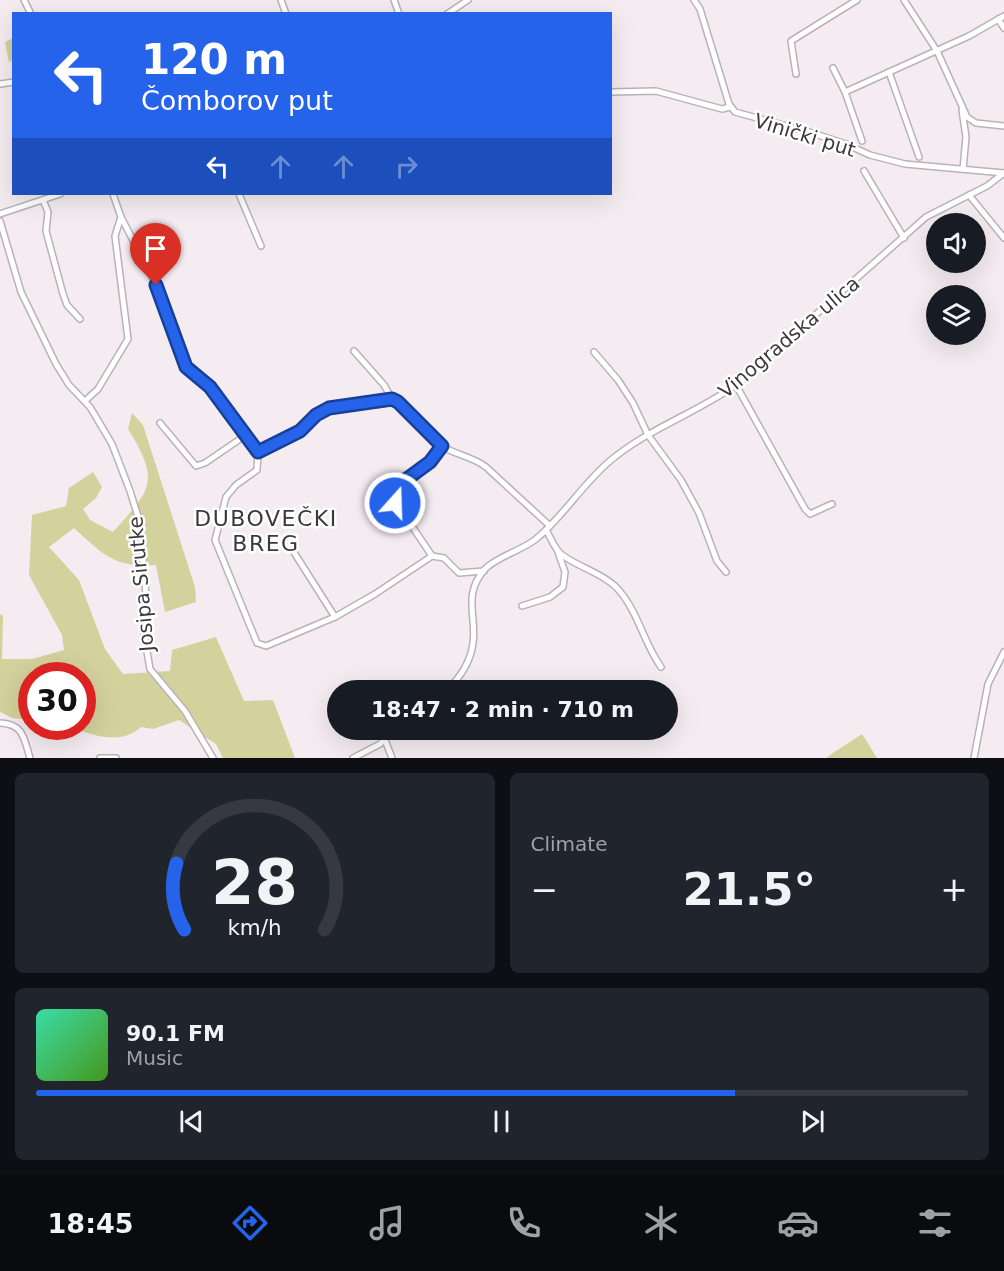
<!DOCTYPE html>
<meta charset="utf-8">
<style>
body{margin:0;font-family:"DejaVu Sans",sans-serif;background:#20242c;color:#f1f3f6;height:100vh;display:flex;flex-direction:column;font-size:22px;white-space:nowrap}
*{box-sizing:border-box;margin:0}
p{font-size:20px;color:#9ea1a6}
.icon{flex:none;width:33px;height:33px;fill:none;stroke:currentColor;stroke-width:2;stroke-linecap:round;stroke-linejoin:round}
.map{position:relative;height:758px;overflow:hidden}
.details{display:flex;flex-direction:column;gap:15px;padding:15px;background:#0d0f14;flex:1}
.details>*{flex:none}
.hud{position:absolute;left:12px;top:12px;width:600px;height:183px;border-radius:0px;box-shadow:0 6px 24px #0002;background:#2563eb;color:#fff;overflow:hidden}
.fabs{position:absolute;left:926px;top:213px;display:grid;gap:12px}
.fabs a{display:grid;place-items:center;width:60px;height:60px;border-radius:50%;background:#171b24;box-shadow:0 6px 24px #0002;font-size:30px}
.speed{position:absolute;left:18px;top:662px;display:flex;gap:12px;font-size:30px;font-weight:700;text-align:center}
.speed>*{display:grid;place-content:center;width:78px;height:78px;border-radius:50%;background:#171b24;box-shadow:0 6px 24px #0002;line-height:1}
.speed .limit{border:9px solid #d22;background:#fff;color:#111}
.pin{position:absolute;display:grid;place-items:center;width:51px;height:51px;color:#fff;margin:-62px -26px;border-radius:50% 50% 50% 0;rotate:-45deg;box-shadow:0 0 6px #0007}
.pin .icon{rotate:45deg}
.me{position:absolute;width:66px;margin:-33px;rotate:20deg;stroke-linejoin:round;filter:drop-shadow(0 0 4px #0008)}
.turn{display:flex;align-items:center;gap:21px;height:126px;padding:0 30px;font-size:27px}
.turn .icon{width:78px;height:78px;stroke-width:2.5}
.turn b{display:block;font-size:42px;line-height:51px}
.lanes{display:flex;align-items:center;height:57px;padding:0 30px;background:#0003;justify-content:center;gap:30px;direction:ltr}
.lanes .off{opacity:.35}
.big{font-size:45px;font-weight:700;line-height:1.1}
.details .card{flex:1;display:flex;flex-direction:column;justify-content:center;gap:9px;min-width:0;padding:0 21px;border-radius:9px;background:#20242c}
.details .dial{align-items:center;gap:0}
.dial svg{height:156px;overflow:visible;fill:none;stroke:#363941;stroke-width:7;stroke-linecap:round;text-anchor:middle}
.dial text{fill:#f1f3f6;stroke:none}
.song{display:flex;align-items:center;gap:18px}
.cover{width:72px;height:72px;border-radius:9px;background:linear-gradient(135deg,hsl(160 70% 55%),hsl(100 70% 35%))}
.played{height:6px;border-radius:3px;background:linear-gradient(90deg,#2563eb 75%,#363941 75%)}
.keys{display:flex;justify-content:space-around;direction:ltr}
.heat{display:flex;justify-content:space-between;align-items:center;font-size:33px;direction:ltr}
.details .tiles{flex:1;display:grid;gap:15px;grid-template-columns:1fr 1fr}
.card:last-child{grid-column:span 2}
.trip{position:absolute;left:327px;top:680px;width:351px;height:60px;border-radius:30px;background:#171b24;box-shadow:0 6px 24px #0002;font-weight:700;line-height:60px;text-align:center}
.tabs{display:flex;height:96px;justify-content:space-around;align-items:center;background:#090b0e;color:#9ea1a6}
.tabs .icon{width:42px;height:42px}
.tabs .selected{color:#2563eb}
.tabs b{font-size:27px;color:#f1f3f6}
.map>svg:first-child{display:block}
.green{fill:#d3d29d}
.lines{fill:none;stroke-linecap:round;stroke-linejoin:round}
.street-casing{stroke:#bab2b7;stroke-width:8}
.street{stroke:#fff;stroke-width:5}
.route-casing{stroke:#184099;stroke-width:15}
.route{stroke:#2563eb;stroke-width:10}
.labels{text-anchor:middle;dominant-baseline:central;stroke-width:5;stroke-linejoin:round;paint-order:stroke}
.street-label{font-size:20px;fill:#3c393b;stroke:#fff}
.quarter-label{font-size:22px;letter-spacing:1.5px;fill:#3c393b;stroke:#fff}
</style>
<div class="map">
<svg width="1004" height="758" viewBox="0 0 1004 758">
<rect width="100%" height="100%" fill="#f4ecf1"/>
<g class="green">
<path d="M13,38V60L9,62L5,42Z"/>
<path d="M132,413L143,425L195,587L196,602L165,612L156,565C114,568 104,555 74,528L49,547L79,580L105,649L123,674L170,671L172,650L216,637L244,701L273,700L295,758H223L216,744L179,720L153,729L141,727C119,747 91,734 66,726H82V675H32L31,720L12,718L0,712V614L3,616L2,659H32L64,650L62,635L29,575L32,515L66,506L69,488L93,472L102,487L96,498L83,509L90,520L113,532C151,490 161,482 128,429Z"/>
<path d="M862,734L877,758H828L827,757Z"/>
</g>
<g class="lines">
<g class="street-casing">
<g id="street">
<path d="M24,0L31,14"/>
<path d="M281,0L286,14"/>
<path d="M394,0L399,14"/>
<path d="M694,0L700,9L729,104L735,112L809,132L846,144L870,155L905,164L1004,173"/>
<path d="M904,0L937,51L967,117L976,123L1004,126"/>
<path d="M447,14L468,0"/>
<path d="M998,19L1004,28"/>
<path d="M833,68L845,92L862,141"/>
<path d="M889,72L919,157"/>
<path d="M796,74L791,41L857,0"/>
<path d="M0,84L14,82"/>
<path d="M610,92L656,91L722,109L730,107"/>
<path d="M845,92L969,36L1004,16"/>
<path d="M962,110L966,137L963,169"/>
<path d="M864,171L904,238"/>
<path d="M113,194L121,217L163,298L175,340L186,367L210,387L258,452L257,470L236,485L226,497L215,540L257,643L266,646L335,617L375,594L432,556L444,558L459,573L484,571"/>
<path d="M239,194L261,246"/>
<path d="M969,195L1004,238"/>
<path d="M43,200L48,212L46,231L63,294L67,305L80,319"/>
<path d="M0,214L60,194"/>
<path d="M0,221L21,292L56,364L69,385L90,407L112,444L130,491L140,523L146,596L144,634L150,669L185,711L213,758"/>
<path d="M354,351L384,385L392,399L398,402C411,417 425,437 443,447C457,455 473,457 486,467L550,526"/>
<path d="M594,352L618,380L633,403L648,435L681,480L699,513L717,561L726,572"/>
<path d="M736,385L805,509L810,514L832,504"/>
<path d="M85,401L98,389L128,339L115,236L121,217"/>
<path d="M160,423L196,466L205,463L246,435"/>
<path d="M258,452L299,431L316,415L329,408L392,399"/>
<path d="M546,530C551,538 554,548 561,554C577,567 601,572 616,587C638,610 643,642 661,667"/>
<path d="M295,554L335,617"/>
<path d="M432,556L389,492L430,462L442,446"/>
<path d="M522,606L550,597L563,587L565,572L558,552"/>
<path d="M447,690C460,678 471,661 473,643C477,616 462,595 485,569C498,556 521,551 536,539C564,516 583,483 611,460C648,429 696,413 736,385L926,217L987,186L1004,173"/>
<path d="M0,723C24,724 24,739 30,758"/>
<path d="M385,740L392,758"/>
<path d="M100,758H116"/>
<path d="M353,758L380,744L395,729"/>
<path d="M974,758L988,684L1004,652"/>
</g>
</g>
<use href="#street" class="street"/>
</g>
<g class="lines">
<g class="route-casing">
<path id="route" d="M156,285L186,367L210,387L258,452L300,431L316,415L329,408L392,399L398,402L442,446L430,462L389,492L395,503"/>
</g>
<use href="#route" class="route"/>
</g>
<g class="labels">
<g class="street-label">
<text transform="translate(805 135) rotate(17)">Vinički put</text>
<text transform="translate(789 337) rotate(-40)">Vinogradska ulica</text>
<text transform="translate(141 584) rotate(-95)">Josipa Sirutke</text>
</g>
<g class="quarter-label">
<text x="266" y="518">DUBOVEČKI<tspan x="266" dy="25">BREG</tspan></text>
</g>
</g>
</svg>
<div class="fabs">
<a><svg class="icon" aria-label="sound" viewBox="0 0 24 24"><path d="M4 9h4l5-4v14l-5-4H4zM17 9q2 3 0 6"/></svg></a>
<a><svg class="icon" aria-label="layers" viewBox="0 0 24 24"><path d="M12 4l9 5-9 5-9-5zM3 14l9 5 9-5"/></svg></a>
</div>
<div class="speed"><div class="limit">30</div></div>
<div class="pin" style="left:156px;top:285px;background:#d93025"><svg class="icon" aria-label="arrive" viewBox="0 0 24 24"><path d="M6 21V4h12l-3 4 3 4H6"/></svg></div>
<svg class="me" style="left:395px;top:503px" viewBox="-20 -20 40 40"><circle r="17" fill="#2563eb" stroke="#fff" stroke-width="3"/><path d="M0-11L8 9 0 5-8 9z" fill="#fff"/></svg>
<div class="trip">18:47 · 2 min · 710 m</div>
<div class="hud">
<div class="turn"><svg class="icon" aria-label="left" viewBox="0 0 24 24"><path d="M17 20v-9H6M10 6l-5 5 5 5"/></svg><div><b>120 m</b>Čomborov put</div></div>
<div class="lanes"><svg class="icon" aria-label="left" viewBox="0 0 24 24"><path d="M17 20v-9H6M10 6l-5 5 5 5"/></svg><svg class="icon off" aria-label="ahead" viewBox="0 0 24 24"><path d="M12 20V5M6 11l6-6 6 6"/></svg><svg class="icon off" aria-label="ahead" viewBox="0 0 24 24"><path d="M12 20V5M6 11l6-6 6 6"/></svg><svg class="icon off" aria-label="right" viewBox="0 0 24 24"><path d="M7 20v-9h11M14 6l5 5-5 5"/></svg></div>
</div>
</div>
<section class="details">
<div class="tiles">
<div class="card dial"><svg viewBox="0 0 100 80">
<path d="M14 69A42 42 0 1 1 86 69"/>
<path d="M14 69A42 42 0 0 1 10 35" stroke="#2563eb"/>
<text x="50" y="56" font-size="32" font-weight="700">28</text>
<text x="50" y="72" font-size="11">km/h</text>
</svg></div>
<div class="card"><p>Climate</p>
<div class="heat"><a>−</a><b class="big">21.5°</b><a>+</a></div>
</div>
<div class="card">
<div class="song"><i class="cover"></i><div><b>90.1 FM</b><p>Music</p></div></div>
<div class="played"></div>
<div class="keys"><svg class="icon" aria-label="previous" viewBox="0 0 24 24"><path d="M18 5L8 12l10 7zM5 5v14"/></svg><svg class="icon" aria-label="pause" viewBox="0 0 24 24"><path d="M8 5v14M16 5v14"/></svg><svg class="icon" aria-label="next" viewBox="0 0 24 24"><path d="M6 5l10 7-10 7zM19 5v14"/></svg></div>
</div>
</div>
</section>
<nav class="tabs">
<b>18:45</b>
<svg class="icon selected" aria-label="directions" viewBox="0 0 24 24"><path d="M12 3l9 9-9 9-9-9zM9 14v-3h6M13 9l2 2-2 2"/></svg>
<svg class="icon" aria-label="music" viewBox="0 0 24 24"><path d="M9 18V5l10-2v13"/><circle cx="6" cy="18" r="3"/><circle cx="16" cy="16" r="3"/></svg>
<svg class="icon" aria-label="phone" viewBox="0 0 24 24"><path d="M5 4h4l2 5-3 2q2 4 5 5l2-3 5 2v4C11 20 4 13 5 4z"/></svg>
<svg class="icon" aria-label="climate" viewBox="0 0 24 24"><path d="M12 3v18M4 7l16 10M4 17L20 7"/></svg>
<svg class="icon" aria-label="car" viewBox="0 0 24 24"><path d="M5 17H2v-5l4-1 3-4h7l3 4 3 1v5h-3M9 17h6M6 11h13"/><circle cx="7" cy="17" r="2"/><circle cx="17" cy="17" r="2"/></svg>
<svg class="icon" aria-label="filters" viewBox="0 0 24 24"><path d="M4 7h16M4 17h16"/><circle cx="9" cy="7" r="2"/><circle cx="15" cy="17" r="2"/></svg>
</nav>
